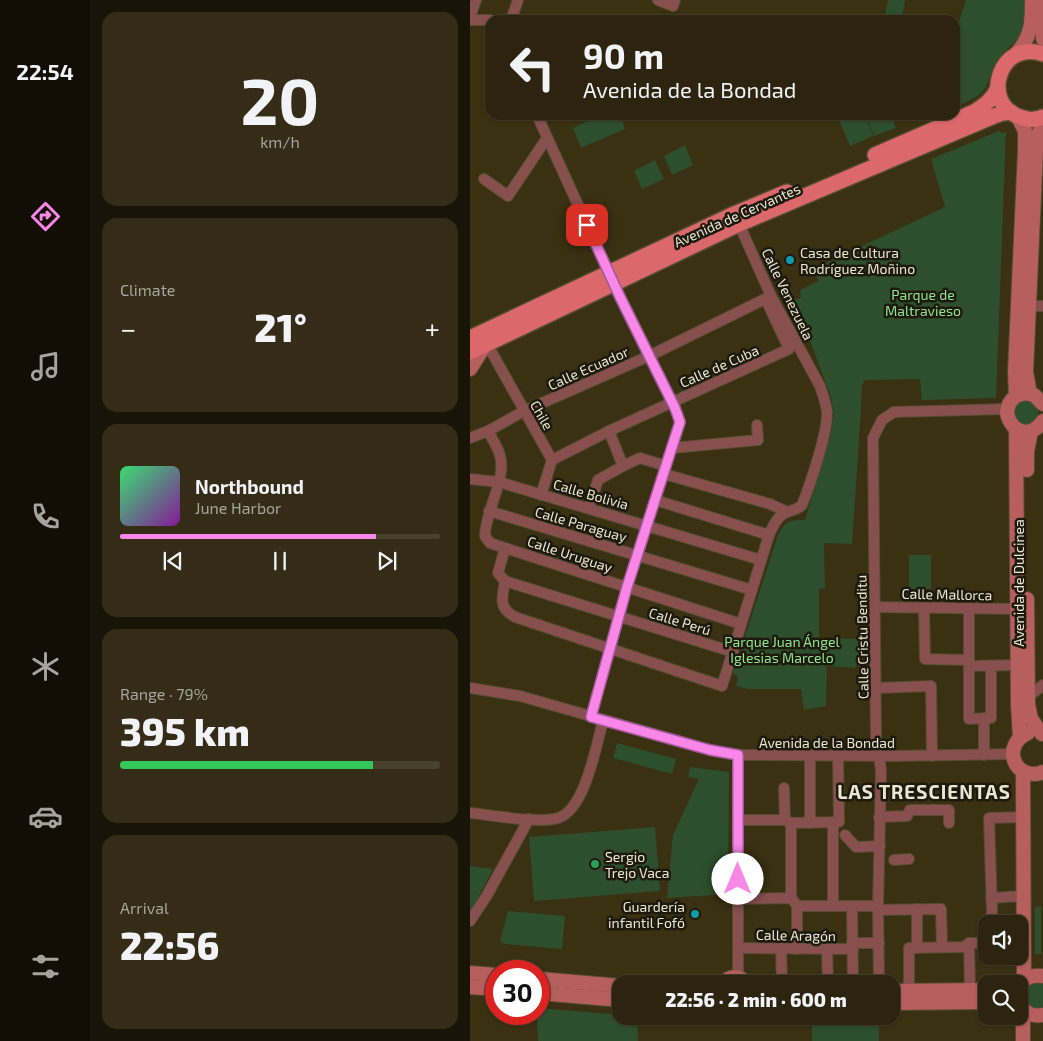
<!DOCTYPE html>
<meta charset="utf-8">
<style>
body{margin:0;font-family:"Exo 2",sans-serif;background:#342c17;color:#f1f3f6;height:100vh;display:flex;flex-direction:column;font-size:19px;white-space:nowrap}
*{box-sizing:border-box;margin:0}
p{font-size:16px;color:#a6a49e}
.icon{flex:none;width:28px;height:28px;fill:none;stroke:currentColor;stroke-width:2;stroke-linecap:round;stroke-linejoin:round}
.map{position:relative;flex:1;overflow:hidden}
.panel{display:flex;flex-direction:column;gap:12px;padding:12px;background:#181408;width:380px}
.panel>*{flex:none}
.guide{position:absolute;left:15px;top:15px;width:475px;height:105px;border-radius:15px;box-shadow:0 1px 4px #0004,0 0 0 1px #48412e;background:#2c240e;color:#f1f3f6;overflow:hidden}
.fabs{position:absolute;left:508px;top:915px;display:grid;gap:10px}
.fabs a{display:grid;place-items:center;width:50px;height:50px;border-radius:10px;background:#2c240e;box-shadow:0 1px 4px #0004,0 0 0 1px #48412e;font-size:25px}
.speed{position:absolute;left:15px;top:960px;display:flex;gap:10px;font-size:25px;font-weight:700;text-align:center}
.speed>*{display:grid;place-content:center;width:65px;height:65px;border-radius:50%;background:#2c240e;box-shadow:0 1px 4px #0004,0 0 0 1px #48412e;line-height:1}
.speed .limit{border:8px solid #d22;background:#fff;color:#111}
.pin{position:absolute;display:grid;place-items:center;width:42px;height:42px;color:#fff;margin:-21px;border-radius:10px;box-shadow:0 2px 8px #0006}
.me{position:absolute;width:55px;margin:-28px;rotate:0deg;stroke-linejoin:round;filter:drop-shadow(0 0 4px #0008)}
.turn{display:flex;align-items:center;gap:18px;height:105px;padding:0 15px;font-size:22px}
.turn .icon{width:65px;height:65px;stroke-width:2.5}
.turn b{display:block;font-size:35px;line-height:42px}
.big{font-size:38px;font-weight:800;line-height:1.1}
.panel .widget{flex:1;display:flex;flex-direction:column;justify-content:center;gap:8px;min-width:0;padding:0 18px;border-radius:15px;background:#342c17}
.panel .dial{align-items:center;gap:0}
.dial b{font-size:65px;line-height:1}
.song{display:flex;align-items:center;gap:15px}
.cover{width:60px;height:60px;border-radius:8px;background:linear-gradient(135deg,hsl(140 70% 55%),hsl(290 70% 35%))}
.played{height:5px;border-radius:2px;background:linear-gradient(90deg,#f987e8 80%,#48412e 80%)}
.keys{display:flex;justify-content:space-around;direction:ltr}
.heat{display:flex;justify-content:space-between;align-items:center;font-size:28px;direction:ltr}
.charge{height:8px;border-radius:4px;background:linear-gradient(90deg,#34c759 79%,#48412e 0)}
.trip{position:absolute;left:142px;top:975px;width:288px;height:50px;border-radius:15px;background:#2c240e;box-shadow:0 1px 4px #0004,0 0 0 1px #48412e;font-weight:800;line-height:50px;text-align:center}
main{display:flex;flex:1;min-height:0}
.dock{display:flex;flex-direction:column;width:90px;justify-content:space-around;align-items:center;background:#120e06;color:#a6a49e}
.dock .icon{width:35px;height:35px}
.dock .on{color:#f987e8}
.dock b{font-size:22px;color:#f1f3f6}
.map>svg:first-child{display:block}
.green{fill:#2d4f2e}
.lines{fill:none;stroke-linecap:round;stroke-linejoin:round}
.street-casing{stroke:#564d31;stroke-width:12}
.secondary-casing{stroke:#564d31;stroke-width:16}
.primary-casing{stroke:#564d31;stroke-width:18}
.street{stroke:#884f4f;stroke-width:10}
.secondary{stroke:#b75e5f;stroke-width:14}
.primary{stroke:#db686b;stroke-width:15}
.route-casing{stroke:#a25897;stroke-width:12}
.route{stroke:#f987e8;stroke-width:9}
.culture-dot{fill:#0f9aa8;stroke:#1d190c;stroke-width:2}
.leisure-dot{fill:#2e9e5b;stroke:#1d190c;stroke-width:2}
.labels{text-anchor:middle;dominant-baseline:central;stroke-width:5;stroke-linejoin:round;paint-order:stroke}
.street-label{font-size:14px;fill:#ebe5d4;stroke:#1d190c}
.poi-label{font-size:14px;fill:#ebe5d4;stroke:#1d190c;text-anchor:start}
.park-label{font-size:14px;fill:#90e593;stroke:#1d190c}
.district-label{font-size:19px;font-weight:bold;letter-spacing:1px;fill:#ebe5d4;stroke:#1d190c}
</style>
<main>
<nav class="dock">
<b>22:54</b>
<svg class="icon on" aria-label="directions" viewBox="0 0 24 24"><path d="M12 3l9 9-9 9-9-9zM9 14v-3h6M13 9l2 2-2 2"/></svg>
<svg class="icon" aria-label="music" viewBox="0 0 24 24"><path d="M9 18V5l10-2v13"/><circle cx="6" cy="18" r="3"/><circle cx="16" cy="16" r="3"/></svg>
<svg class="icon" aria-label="phone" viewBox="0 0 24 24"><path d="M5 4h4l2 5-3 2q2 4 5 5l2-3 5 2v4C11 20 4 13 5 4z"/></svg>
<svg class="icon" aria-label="climate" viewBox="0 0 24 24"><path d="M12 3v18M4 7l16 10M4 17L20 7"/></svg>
<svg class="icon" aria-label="car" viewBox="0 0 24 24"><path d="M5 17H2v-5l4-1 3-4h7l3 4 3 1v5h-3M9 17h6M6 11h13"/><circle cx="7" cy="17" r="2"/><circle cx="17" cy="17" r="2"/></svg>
<svg class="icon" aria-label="filters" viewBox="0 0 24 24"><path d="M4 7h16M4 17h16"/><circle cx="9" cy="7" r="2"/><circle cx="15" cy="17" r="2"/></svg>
</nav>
<section class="panel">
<div class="widget dial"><b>20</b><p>km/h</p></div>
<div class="widget"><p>Climate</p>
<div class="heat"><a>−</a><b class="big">21°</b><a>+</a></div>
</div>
<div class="widget">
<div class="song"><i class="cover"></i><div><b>Northbound</b><p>June Harbor</p></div></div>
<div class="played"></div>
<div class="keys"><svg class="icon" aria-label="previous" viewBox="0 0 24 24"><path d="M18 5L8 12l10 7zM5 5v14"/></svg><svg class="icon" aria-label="pause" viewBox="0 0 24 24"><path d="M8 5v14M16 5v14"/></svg><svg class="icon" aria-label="next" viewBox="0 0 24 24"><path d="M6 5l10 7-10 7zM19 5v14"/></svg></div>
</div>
<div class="widget"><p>Range · 79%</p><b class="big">395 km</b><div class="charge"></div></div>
<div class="widget"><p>Arrival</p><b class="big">22:56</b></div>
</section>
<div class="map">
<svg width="573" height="1041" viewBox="0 0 573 1041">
<rect width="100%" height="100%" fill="#3a3012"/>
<g class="green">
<path d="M418,0H435L431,20H414Z"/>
<path d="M496,0H555C555,16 556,32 543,44C537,49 531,54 527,60C522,67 521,74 518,82C514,96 498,101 485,107V35Z"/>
<path d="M131,115H150L155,129L111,148L103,128Z"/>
<path d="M367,115H395L403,136L380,146Z"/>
<path d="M396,115H421L426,128L404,136Z"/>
<path d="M529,131L532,133L536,132L526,398L452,400L450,379L395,380L392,385L391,409L382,544L354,543L355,588L349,589V638L394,639L385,668L357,666L356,706L334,710L331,689H278L266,686L268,677L263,673L307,538C314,522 317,520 335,520L360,436L364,416L361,397L327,306L318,308L316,302L331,298L330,290L349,281L343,269L475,207L461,159Z"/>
<path d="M215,145L223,165L202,175L194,156Z"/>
<path d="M185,160L194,179L172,189L164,171Z"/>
<path d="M556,397L568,405C570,415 567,419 560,426L546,424L540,407Z"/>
<rect x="439" y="555" width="22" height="34"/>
<path d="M147,743L206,759L202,774L143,758Z"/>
<path d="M220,767L259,772L258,894L197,898L203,835L229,779L218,777Z"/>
<path d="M185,827L190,891L64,901L59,837Z"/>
<path d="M0,866L23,869L0,913Z"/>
<path d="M571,906V954H565V907Z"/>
<path d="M38,911L95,916L92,949L35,944L30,941Z"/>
<path d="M567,982H573V1010H563C556,1002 551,997 558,986Z"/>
<path d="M69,1008L151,1015V1016H167L168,1041H68L67,1014H69Z"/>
<rect x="342" y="1016" width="67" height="25"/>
</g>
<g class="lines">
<g class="street-casing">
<g id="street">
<path d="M188,0L203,6L205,0"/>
<path d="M0,17L6,0"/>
<path d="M0,20H20"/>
<path d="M41,20L48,0"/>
<path d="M67,115L150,297L205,408L210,422L157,587L121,717"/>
<path d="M14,179L38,196L77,138"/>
<path d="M560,306H573"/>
<path d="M21,351L82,460L71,495"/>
<path d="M18,431C22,439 28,447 30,456C37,478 15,512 15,536L20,543L35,548L28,573L35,581C32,599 28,607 45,617L252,686L299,535C303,526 307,516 317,512C323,510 327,510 332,505C340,485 358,432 357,412C356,403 353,395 350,386L301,296L269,224"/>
<path d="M139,431L153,466"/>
<path d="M0,438L18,431L54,411L179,356L301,296"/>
<path d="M202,448L288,440L287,425"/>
<path d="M82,460L139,431L319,349L296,300"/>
<path d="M194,474L300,504L317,512"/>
<path d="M0,479L29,482L291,560"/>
<path d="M185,500L299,535"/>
<path d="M119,508L128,480L153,466L170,458L196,466"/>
<path d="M19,511L282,590"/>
<path d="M35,548L271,624"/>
<path d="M35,581L263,652"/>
<path d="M405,607L548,609"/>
<path d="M454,608L455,659L499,660"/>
<path d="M499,608V719L521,718V666"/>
<path d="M499,666L548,665"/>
<path d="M0,688L50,696L240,750L268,755H287L425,756L543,754"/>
<path d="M406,688L461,686L462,756"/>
<path d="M558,697L573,685"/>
<path d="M514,718V755"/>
<path d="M268,755V977"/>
<path d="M340,755V823"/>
<path d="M314,788L315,820"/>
<path d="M0,813C22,815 69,824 88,818C115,810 126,746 133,721"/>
<path d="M409,817L437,816L440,810H479V823"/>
<path d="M268,820H315L321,823L369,822L368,755"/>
<path d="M321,823V898"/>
<path d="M375,835L386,847L410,846"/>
<path d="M424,860L439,859"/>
<path d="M521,898L554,896"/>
<path d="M268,899L321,898L325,903"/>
<path d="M327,906H408"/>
<path d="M327,906V949"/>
<path d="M363,906V822"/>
<path d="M382,906L383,984"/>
<path d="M447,909V948"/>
<path d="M408,910L471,909L472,947"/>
<path d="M0,921L16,897L59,819"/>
<path d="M520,924L522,912L519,818L554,817"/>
<path d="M382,943H409"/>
<path d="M499,943L500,990"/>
<path d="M268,948L383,949"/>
<path d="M311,948L312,984"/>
<path d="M357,950L358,984"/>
<path d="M409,984L408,906L411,770L406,737L403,438L412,420L424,412L537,409"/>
<path d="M439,990V948L494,947L499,943H516"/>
</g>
</g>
<g class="secondary-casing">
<g id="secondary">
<path d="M572,0L573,39"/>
<path d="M546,54C562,36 562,23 562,0"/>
<path d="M0,369L16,344"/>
<path d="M560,394L556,372L566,150L568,135L573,123"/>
<path d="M546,396L545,371L555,150V131L548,117"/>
<path d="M573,404L564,395C550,390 538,398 537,413C541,433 561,439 573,421"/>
<path d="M546,429L548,705L550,737"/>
<path d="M557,470V452L561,431"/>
<path d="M557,599L558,704L561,719L572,734"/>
<path d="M558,733C530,745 545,783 573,772"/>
<path d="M553,772L554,980"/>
<path d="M0,973L26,975"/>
<path d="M69,979L151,986"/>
<path d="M252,984C260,975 270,975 277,984"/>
<path d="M549,986C555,977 562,975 573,976"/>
<path d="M0,987L26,989"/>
<path d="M421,991L516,990"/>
<path d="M69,993L151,1000"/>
<path d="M421,1003L516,1002"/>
<path d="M549,1004C555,1013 562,1017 573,1015"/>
<path d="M553,1009V1041"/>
</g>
</g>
<g class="primary-casing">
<g id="primary">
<path d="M573,54C530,38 509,103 550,117C557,120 566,120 573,117"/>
<path d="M405,155L504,112C515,105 522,100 528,88"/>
<path d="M0,338L262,215L317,192"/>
<path d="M0,352L269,224L524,116L533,113L541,112"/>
</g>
</g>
<use href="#street" class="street"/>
<use href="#secondary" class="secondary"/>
<use href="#primary" class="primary"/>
</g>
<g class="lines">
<g class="route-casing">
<path id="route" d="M117,225L150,297L205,408L210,422L157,587L121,717L240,750L268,755V879"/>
</g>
<use href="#route" class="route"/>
</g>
<g class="culture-dot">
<circle cx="320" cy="260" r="5"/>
<circle cx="225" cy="914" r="5"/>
</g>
<circle class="leisure-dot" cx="125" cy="864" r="5"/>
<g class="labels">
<g class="street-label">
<text transform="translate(267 215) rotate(-24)">Avenida de Cervantes</text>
<text transform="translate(318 294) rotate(64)">Calle Venezuela</text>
<text transform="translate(249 366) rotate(-24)">Calle de Cuba</text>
<text transform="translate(118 368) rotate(-24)">Calle Ecuador</text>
<text transform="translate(72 415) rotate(60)">Chile</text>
<text transform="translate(121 494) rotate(16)">Calle Bolivia</text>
<text transform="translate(111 524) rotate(16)">Calle Paraguay</text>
<text transform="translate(100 554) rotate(18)">Calle Uruguay</text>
<text transform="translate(548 583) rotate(-90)">Avenida de Dulcinea</text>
<text transform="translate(477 594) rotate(1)">Calle Mallorca</text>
<text transform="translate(210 621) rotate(17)">Calle Perú</text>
<text transform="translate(392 637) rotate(-91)">Calle Cristu Benditu</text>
<text x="357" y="742">Avenida de la Bondad</text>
<text transform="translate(326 935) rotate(1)">Calle Aragón</text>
</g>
<g class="poi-label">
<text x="330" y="252">Casa de Cultura<tspan x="330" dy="16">Rodríguez Moñino</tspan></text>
<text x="135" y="856">Sergio<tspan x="135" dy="16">Trejo Vaca</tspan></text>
<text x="215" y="906" text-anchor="end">Guardería<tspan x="215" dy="16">infantil Fofó</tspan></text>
</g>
<g class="park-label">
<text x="453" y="294">Parque de<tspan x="453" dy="16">Maltravieso</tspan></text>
<text x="312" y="641">Parque Juan Ángel<tspan x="312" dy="16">Iglesias Marcelo</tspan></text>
</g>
<g class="district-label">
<text x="454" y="791">LAS TRESCIENTAS</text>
</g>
</g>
</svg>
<div class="fabs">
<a><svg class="icon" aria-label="sound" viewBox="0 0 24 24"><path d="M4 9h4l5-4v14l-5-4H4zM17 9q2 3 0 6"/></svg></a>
<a><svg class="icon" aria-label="search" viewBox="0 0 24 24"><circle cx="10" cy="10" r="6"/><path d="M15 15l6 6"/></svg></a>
</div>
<div class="speed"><div class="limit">30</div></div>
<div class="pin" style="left:117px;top:225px;background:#d93025"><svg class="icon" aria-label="arrive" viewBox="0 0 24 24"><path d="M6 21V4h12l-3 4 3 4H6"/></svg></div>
<svg class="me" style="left:268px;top:879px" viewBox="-20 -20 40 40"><circle r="19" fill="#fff"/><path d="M0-13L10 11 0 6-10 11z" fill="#f987e8"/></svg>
<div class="trip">22:56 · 2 min · 600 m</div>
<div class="guide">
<div class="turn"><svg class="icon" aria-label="left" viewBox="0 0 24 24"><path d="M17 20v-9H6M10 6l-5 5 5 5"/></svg><div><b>90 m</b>Avenida de la Bondad</div></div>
</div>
</div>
</main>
